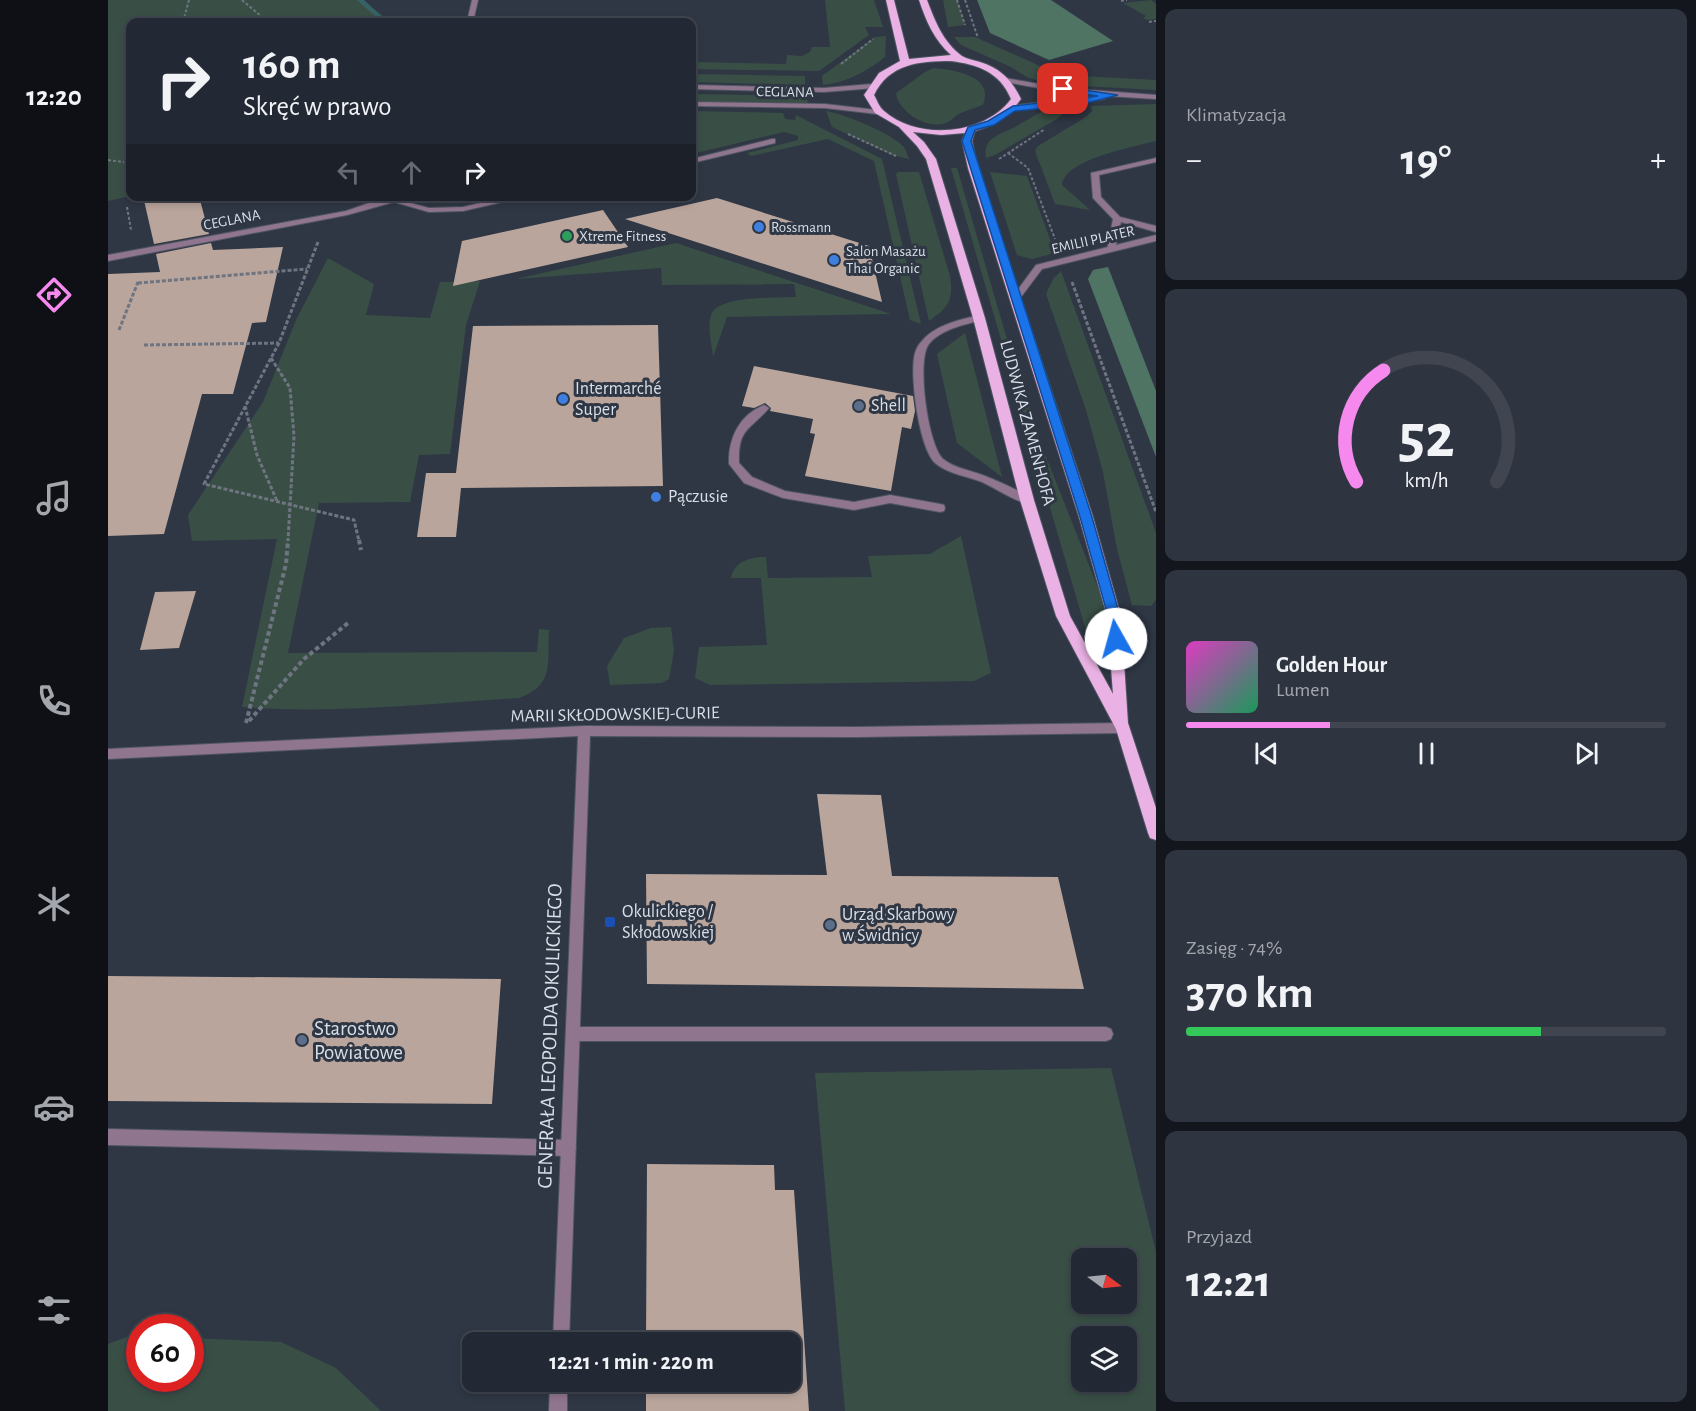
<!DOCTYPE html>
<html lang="pl">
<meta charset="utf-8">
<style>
body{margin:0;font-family:"Alegreya Sans",sans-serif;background:#2f3540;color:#f1f3f6;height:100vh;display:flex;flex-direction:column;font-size:22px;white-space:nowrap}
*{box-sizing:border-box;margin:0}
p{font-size:20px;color:#a3a6ac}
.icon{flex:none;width:33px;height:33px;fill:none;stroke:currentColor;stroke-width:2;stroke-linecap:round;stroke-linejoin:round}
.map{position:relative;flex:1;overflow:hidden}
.details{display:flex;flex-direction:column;gap:9px;padding:9px;background:#13171d;width:540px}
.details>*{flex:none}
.banner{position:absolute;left:18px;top:18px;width:570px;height:183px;border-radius:12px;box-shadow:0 3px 9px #0003,0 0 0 2px #40454f;background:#232934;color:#f1f3f6;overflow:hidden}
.needle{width:39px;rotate:105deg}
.buttons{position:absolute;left:963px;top:1248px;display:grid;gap:12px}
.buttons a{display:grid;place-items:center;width:66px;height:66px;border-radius:12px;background:#232934;box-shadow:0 3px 9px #0003,0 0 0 2px #40454f;font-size:30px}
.speed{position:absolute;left:18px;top:1314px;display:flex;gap:12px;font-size:30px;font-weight:700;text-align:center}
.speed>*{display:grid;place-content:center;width:78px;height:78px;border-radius:50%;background:#232934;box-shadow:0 3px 9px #0003,0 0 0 2px #40454f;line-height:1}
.speed .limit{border:9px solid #d22;background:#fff;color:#111}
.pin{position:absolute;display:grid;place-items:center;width:51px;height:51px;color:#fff;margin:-26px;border-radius:12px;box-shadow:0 3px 9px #0006}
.me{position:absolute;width:66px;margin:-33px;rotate:353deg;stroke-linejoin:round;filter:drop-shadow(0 0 4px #0008)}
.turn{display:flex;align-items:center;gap:21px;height:126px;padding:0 18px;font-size:27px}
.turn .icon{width:78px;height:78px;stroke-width:2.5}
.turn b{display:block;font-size:42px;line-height:51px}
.lanes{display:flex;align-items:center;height:57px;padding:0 18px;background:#0003;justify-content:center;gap:30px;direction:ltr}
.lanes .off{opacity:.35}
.big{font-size:45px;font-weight:700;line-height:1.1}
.details .tile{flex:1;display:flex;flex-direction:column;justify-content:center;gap:9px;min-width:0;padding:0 21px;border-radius:12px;background:#2f3540}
.details .dial{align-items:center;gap:0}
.dial svg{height:156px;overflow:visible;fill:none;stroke:#40454f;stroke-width:7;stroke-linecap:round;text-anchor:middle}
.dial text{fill:#f1f3f6;stroke:none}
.song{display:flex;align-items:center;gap:18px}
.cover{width:72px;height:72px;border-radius:9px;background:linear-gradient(135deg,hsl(310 70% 55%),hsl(150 70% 35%))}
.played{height:6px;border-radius:3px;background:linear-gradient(90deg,#f589ee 30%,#40454f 30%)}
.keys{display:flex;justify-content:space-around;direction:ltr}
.heat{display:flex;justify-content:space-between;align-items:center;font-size:33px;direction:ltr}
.charge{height:9px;border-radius:4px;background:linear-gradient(90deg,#34c759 74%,#40454f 0)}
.trip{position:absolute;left:354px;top:1332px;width:339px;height:60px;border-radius:12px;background:#232934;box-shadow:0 3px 9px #0003,0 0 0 2px #40454f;font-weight:700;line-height:60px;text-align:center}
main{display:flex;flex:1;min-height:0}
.menu{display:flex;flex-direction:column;width:108px;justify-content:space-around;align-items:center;background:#0e1015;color:#a3a6ac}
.menu .icon{width:42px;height:42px}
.menu .selected{color:#f589ee}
.menu b{font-size:27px;color:#f1f3f6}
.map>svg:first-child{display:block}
.green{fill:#394f45;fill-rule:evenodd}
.forest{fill:#507464}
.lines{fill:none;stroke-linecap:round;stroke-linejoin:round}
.stream{fill:#366265;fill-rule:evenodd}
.building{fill:#b9a59c}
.service-casing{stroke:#4e5562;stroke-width:2}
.minor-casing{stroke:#4e5562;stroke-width:2}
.primary-casing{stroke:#4e5562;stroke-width:2}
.path-far2{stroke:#6e7581;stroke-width:2;stroke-dasharray:3 2;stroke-linecap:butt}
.path-far1{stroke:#6e7581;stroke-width:3;stroke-dasharray:4 2;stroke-linecap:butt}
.path{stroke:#6e7581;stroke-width:4;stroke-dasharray:4.5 3;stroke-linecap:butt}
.service{fill:#90758e;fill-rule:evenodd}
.minor{fill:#90758e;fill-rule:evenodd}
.primary{fill:#eab2e4;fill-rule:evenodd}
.route{fill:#1a73e8;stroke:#114b97;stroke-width:1.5}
.shop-dot{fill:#3f7fe0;stroke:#2f3745;stroke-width:2}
.leisure-dot{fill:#2e9e5b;stroke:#2f3745;stroke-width:2}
.service-dot{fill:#5c6f8a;stroke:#2f3745;stroke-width:2}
.transit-dot{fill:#1a4fb4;stroke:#2f3745;stroke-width:2}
.labels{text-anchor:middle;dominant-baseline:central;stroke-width:6;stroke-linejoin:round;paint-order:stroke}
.far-street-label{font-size:15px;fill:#d9dfe8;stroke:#2f3745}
.far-poi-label{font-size:15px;fill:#d9dfe8;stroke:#2f3745;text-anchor:start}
.poi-label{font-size:18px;fill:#d9dfe8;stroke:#2f3745;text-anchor:start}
.street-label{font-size:18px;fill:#d9dfe8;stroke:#2f3745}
.near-poi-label{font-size:21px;fill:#d9dfe8;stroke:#2f3745;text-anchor:start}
.near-street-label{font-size:21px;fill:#d9dfe8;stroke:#2f3745}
</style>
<main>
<nav class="menu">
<b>12:20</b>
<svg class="icon selected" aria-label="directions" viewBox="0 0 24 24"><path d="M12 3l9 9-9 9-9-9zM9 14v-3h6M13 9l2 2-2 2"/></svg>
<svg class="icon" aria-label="music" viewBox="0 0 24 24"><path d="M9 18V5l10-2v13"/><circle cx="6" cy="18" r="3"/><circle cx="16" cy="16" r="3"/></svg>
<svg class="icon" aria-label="phone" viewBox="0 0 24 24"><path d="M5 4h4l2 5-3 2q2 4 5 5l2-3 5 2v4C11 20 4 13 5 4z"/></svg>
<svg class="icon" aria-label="climate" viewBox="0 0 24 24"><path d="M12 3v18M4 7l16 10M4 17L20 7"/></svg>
<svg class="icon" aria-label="car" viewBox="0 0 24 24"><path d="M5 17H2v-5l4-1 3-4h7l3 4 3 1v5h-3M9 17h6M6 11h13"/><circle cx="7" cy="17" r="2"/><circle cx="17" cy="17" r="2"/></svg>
<svg class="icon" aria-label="filters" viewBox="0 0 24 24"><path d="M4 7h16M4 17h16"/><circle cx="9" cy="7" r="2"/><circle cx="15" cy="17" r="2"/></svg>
</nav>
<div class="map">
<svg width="1048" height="1411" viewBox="0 0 1048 1411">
<rect width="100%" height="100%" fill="#2f3745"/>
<g class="green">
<path d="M0,0H254L283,22H22V196L0,201Z"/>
<path d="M717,0H766L775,27H757L761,35L711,71L584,69V62L678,64L679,55L694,56L702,52L704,47H722Z"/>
<path d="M835,0H849L857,25L840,27Z"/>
<path d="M1043,0L1048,4V19L1039,20L1035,18L1038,16L1015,3Z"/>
<path d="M778,36L777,57C759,71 738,83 715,85L714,76L767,37Z"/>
<path d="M846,37H867L950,74L953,85L933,82L919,77L903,67L853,45Z"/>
<path d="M826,68C847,70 887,76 875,105C867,108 860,110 853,113C847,115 843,122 838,123C818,130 790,111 788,93L817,72Z"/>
<path d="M584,74L697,76V85L584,82Z"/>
<path d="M973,76L1048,80V90L975,86Z"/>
<path d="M584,94L699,96L700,106L584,104Z"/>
<path d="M1048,104V141C1025,147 957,159 954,185L982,210L947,204L927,151L930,146L978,117L984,111L983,106Z"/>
<path d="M957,107L958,111L949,119L887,155L878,158C874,137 894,134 909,126C931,114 929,110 957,107Z"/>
<path d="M584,111L675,113L677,119L687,120L688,115L774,159L813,324L802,320L766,161L720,139L643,156L639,153L690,140V136L676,132L584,154Z"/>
<path d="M718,111C737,114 780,132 795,146C798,149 799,155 801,159L784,155L724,127Z"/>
<path d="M843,168H849L896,329L935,449L996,603C1001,625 1003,643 999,666L994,668L988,665Z"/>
<path d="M790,172H811L842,276C846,300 840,308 821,321L788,174Z"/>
<path d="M882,172L919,176L947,253L924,259L909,255Z"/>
<path d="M568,243L783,314L619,317L605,357C604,345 599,326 603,315C610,295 669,298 688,297L686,284L554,285L553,268L408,279Z"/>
<path d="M220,258L266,284L258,315L322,318L332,282L372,281L358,325L342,454L311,455L302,502L211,503L180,653L429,652L431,629L441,630C439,663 447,685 411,698C319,704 226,714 134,707L169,539L84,541L80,515L155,402L188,320Z"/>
<path d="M953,271L1048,533V600L1043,606L1024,605L1009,549L995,472L978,410L938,294L945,279Z"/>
<path d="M857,333L894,477L849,443L829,354Z"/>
<path d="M853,536L883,673L866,681L602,685L587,678L591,647L659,645L653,578H623C626,561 643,557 658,557L660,578L764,577L760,556L822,554Z"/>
<path d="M563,627L566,651L561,679L554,683L502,685L499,666L516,638L543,628Z"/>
<path d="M1003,1068L1048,1252V1411H737L707,1073ZM974,1258H1018V1304H974ZM974,1336H1018V1382H974Z"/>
<path d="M24,1335L31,1336L32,1378H82L83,1338L173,1342L228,1368L273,1411H0V1344Z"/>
</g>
<g class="forest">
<path d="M869,0H943L1005,41L941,60L882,33Z"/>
<path d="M1000,267L1048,391V457L980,279L985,270Z"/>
</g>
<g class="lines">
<path class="stream" d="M249,0H256L280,22H274Z"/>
</g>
<g class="building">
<path d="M35,196H91L101,234L46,244Z"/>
<path d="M609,198L761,246L774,302L517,219Z"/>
<path d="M495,210L520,247L345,286L354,241Z"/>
<path d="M103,243L105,250L175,247L158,322L144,323L125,394H94L56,534L0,536V274L52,272L48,254Z"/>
<path d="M550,325L555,486L353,488L348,537H309L318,473H348L365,326Z"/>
<path d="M646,366L805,396L807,411L803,429L794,427L783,491L697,476L707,434L702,433L705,419L662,411L663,408L657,403L646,408L634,406Z"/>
<path d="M88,591L71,648L32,650L47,592Z"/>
<path d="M709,794L773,795L784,876L950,877L976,989L539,984L538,874L719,875Z"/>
<path d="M0,976L393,979L384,1104L0,1101Z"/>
<path d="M539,1164L666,1165L667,1190H686L701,1411H538V1382H682V1342H538Z"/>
</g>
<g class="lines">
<g class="service-casing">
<g id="service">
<path d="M364,0H370L365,22H359Z"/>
<path d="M664,139H667V143L584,163V159Z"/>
<path d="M1048,158V162L991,175L993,197L1012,217L1048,226V232L1013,222L1007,250L1000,252L999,250L1005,219L985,198L983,173Z"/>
<path d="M403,196H421L355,211L321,212L279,200L283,198L321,208L355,207Z"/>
<path d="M871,315L876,318L874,320C856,325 833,329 821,344C808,360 820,446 835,459C847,469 863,470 877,476C893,482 908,490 923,497L924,500L919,504C903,499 889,489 874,482C859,476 840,474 827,463C811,448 801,374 807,353C808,349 811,344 814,341C827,325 851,320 871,315Z"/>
<path d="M656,405L661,408C641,431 630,428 631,463L644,477L677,491L746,502L782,495L832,504L836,505L837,508L836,511L832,512L782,503L746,510L675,498L636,483L621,464C620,439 631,415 656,405Z"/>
<path d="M465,1027H998L1003,1029L1005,1034L1003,1039L998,1041H465L460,1039L458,1034L460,1029Z"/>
<path d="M0,1129L460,1140L465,1143L468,1148L465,1153L460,1156L0,1145Z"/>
</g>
</g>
<g class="minor-casing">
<g id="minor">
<path d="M897,78L955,88L1048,95V99L999,96L996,99L905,110L901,108L902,106L990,95L936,89L897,82Z"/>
<path d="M764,84H767V88L716,92L584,89V85L716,88Z"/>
<path d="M584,102L717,104L769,110L773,112L769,114L717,108L584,106Z"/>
<path d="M281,196H289L286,202L239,215L0,261V255L238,211Z"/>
<path d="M1048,235V241L934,269L910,301L907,302L903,299L928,265Z"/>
<path d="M1015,723L1019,724L1021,728L1019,732L1015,733L750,737L482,736L461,1342H445L470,736L0,759V749L476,726L750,727Z"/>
<path d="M442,1382H459V1411H441Z"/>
</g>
</g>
<g class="primary-casing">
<path id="primary" d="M778,0H786L801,59L843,55C826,40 818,21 811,0H819C827,21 835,42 854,56C859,59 866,60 872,62C892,68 904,80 913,99C900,117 888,125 867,131L864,141L870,168L985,517L1013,616L1020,723L1048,808V840L1042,838L1040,833L1008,729L948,616L912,500L865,318L818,159L809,146L791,127L767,113L756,95L771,73L792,61ZM842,61C869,64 892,72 903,99C877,135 810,141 776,111C771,107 769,100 766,95C781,64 811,61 842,61ZM805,132L833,135L857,133L854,141L860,168L971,517L999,616L1005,694L962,616L926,500L877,318L828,159L816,142Z"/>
</g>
<g class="path-far2">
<path d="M134,0L160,22"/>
<path d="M849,0L857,25"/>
<path d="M857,0L870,38"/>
<path d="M1013,1L1019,0"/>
<path d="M75,22L81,0"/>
<path d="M1041,22L1048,21"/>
<path d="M733,64L765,39"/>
<path d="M740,134L788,156"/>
<path d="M900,153L920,168L947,239"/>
<path d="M891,159L937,129"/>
<path d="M0,160L22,163"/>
<path d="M19,207L23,230"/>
</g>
<g class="path-far1">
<path d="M210,242L171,343L96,484L246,520L251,541"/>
<path d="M964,282L1048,512"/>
<path d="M30,283L199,269"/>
<path d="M11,330L30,282"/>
<path d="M36,345L171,343"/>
<path d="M163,358L182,388L186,436L180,541"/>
<path d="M137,406L149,455L169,501"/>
</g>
<g class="path">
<path d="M251,540L253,550"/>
<path d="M141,721L196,659L240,623"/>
<path d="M138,723L178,564L180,540"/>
</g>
<use href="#service" class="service"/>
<use href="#minor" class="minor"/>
<use href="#primary" class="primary"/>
</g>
<path class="route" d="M955,87L1010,95L971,105L907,111L886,125L867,130L863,141L984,517L1012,616L1014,639L1008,644L1001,639L1000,616L972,517L854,141L860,127L880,121L905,106L990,96L952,91Z"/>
<g class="shop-dot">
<circle cx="651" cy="227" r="6"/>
<circle cx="726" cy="260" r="6"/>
<circle cx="455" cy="399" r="6"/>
<circle cx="548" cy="497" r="6"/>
</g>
<circle class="leisure-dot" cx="459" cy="236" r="6"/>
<g class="service-dot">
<circle cx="751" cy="406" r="6"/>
<circle cx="722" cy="925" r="6"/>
<circle cx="194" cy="1040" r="6"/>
</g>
<rect class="transit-dot" x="496" y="916" width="12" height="12" rx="3"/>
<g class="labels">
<g class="far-street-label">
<text transform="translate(677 92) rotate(1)">CEGLANA</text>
<text transform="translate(124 220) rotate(-11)">CEGLANA</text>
<text transform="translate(985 240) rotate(-13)">EMILII PLATER</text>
</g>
<g class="far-poi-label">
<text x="663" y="227">Rossmann</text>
<text x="471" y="236">Xtreme Fitness</text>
<text x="738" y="251">Salon Masażu<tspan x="738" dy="17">Thai Organic</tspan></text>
</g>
<g class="poi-label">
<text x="467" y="389">Intermarché<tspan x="467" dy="21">Super</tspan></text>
<text x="763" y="406">Shell</text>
<text x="560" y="497">Pączusie</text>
<text x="514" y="912">Okulickiego /<tspan x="514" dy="21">Skłodowskiej</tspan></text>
<text x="734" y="915">Urząd Skarbowy<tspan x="734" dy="21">w Świdnicy</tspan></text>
</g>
<g class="street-label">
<text transform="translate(919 423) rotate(75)">LUDWIKA ZAMENHOFA</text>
<text transform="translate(507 715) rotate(-1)">MARII SKŁODOWSKIEJ-CURIE</text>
</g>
<g class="near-poi-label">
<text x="206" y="1028">Starostwo<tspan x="206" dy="24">Powiatowe</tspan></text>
</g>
<g class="near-street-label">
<text transform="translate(442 1036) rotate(-88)">GENERAŁA LEOPOLDA OKULICKIEGO</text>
</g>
</g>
</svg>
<div class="buttons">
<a><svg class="needle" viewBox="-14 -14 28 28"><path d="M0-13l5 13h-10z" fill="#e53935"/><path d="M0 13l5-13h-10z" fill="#a3a6ac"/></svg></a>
<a><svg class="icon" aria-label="layers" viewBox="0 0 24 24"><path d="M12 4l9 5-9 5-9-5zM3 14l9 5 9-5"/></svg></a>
</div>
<div class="speed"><div class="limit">60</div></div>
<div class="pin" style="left:955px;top:89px;background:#d93025"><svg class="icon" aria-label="arrive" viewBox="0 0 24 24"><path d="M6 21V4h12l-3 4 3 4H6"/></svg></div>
<svg class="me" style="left:1008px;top:639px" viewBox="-20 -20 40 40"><circle r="19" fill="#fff"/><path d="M0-13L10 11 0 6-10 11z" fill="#1a73e8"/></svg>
<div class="trip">12:21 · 1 min · 220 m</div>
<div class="banner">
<div class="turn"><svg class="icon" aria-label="right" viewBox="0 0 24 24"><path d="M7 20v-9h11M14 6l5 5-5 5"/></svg><div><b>160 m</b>Skręć w prawo</div></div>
<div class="lanes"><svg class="icon off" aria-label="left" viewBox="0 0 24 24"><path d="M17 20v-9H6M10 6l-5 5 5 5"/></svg><svg class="icon off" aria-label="ahead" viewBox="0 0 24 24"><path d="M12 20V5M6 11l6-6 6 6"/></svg><svg class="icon" aria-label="right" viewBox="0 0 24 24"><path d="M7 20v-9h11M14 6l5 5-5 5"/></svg></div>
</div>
</div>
<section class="details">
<div class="tile"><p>Klimatyzacja</p>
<div class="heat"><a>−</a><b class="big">19°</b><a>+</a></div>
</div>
<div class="tile dial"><svg viewBox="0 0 100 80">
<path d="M14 69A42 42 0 1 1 86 69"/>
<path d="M14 69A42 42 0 0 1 28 12" stroke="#f589ee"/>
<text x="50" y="56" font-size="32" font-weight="700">52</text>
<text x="50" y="72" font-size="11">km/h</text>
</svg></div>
<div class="tile">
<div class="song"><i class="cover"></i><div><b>Golden Hour</b><p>Lumen</p></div></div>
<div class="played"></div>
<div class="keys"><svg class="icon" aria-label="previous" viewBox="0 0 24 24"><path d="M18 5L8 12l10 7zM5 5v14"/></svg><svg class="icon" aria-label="pause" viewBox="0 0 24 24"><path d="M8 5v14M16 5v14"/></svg><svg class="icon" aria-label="next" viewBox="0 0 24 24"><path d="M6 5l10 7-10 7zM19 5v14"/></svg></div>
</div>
<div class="tile"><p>Zasięg · 74%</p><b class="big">370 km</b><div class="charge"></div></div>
<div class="tile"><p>Przyjazd</p><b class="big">12:21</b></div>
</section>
</main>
